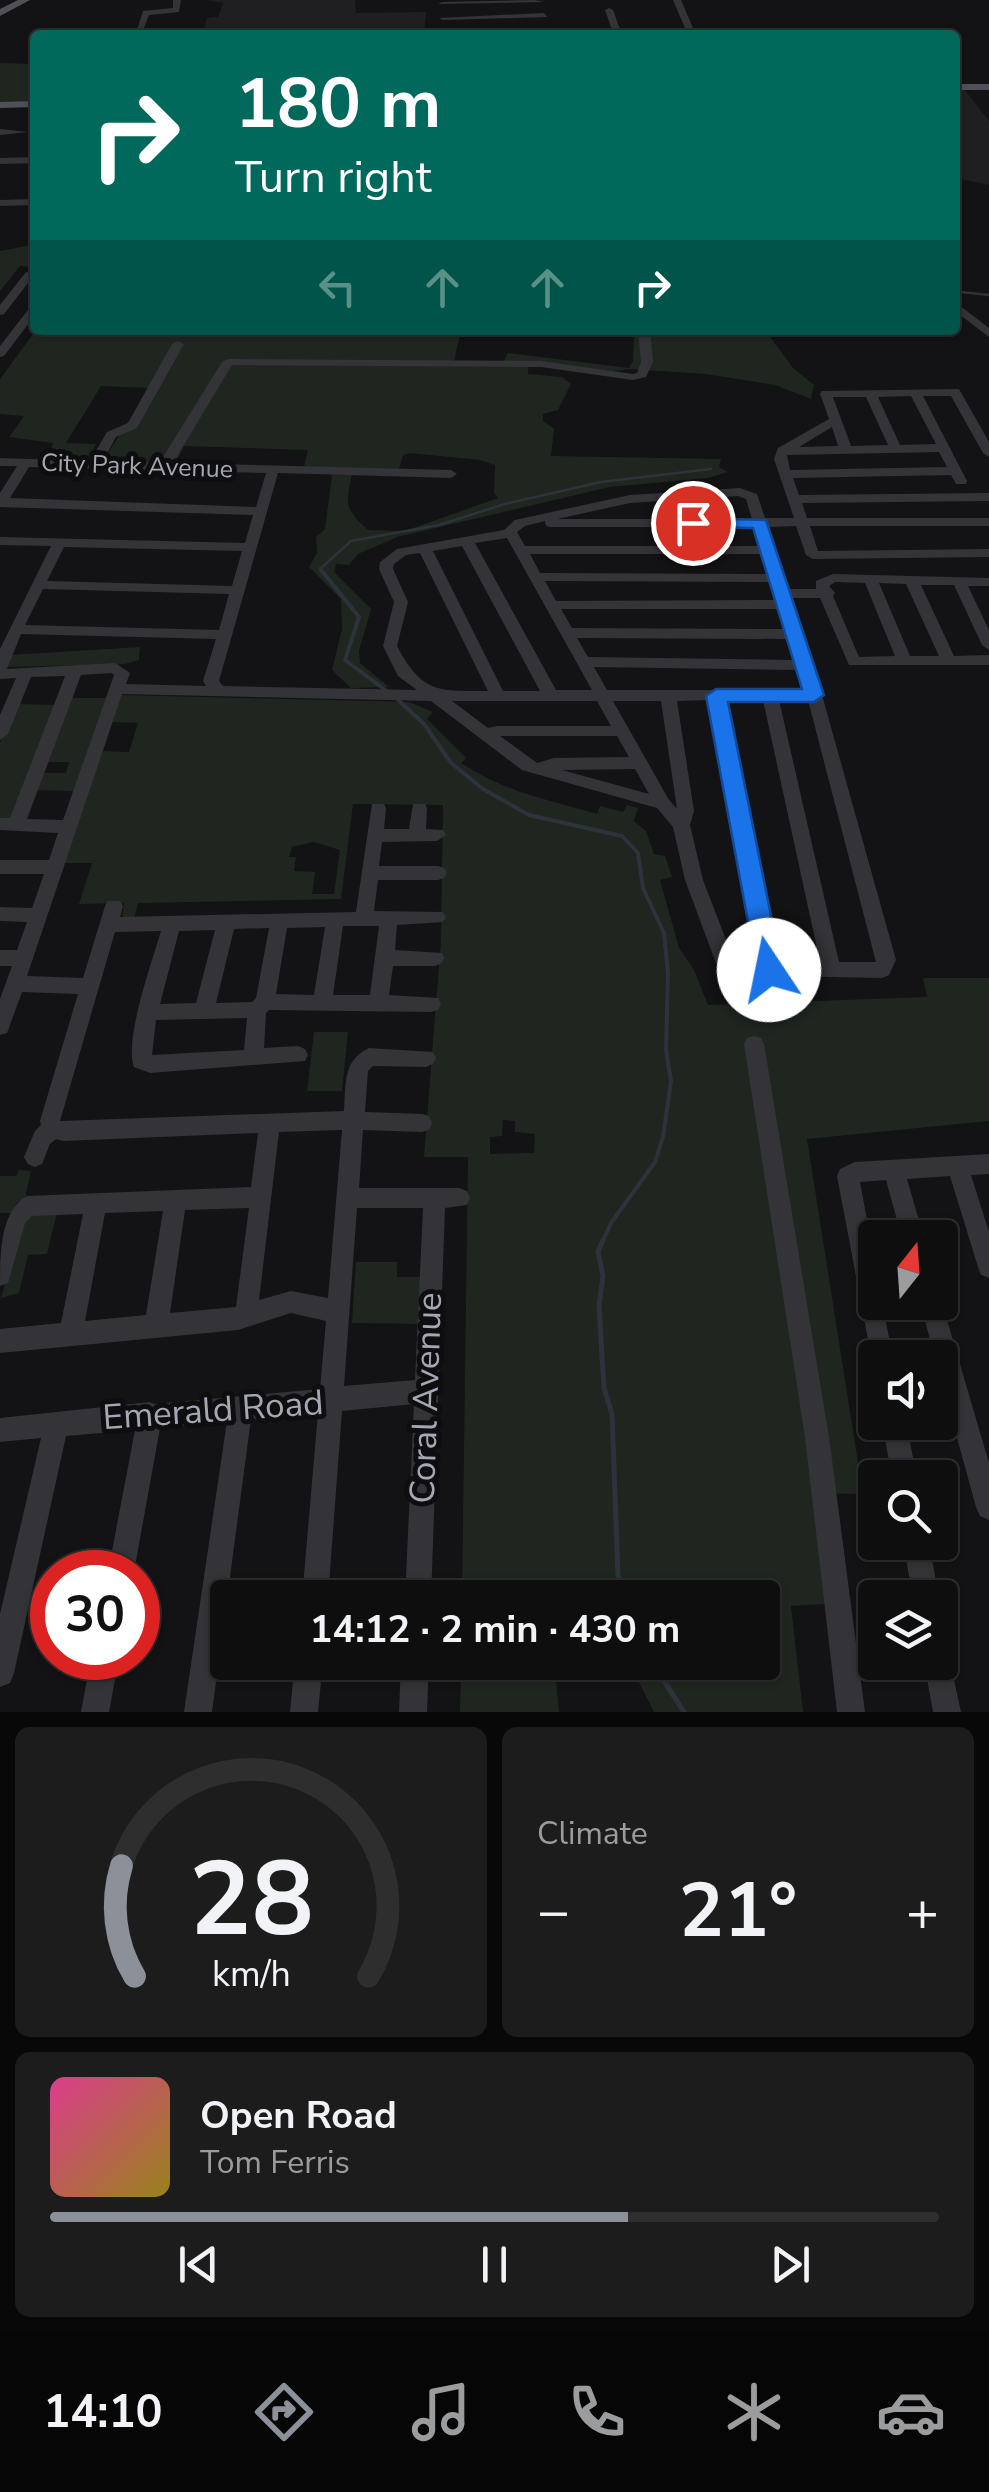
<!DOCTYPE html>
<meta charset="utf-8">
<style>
body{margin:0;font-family:"Nunito Sans",sans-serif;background:#1c1c1d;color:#f1f3f6;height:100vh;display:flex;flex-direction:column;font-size:38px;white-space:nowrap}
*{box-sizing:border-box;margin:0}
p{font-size:32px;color:#9b9c9e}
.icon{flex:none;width:55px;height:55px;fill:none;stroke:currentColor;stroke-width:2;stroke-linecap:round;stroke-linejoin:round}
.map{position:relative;height:1712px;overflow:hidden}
.sheet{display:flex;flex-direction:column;gap:15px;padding:15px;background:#080808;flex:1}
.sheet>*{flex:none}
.banner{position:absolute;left:30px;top:30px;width:930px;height:305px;border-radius:10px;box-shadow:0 2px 8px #0004,0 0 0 2px #2e2e2f;background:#00695c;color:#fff;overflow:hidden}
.needle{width:65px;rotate:17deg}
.controls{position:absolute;left:858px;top:1220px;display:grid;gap:20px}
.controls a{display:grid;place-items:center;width:100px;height:100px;border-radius:10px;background:#0e0e0f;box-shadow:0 2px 8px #0004,0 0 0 2px #2e2e2f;font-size:50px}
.speed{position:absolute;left:30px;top:1550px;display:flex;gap:20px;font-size:50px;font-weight:700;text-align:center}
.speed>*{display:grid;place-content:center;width:130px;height:130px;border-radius:50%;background:#0e0e0f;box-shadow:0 2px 8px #0004,0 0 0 2px #2e2e2f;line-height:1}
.speed .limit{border:15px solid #d22;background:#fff;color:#111}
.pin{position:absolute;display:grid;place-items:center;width:85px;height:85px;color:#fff;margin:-42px;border:5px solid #fff;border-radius:50%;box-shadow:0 2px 10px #0007}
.me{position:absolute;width:110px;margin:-55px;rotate:349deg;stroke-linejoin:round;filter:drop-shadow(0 0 8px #0008)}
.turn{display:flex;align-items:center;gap:35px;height:210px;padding:0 40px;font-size:45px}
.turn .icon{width:130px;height:130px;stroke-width:2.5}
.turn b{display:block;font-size:70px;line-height:85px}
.lanes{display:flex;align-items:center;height:95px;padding:0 40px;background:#0003;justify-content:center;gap:50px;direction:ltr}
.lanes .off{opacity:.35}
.big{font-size:75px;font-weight:700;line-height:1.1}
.sheet .tile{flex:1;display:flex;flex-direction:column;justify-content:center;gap:15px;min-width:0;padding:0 35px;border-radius:15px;background:#1c1c1d}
.sheet .dial{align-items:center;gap:0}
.dial svg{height:260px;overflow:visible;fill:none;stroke:#2e2e2f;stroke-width:7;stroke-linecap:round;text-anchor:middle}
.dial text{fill:#f1f3f6;stroke:none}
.song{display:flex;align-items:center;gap:30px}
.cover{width:120px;height:120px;border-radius:15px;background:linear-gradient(135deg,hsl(330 70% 55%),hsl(50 70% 35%))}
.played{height:10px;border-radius:5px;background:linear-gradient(90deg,#8c9099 65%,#2e2e2f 65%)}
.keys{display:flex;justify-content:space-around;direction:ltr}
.heat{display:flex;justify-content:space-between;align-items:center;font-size:55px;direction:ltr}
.sheet .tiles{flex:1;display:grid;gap:15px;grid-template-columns:1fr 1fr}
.tile:last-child{grid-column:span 2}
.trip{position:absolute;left:210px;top:1580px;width:570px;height:100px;border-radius:10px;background:#0e0e0f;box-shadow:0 2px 8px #0004,0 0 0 2px #2e2e2f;font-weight:700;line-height:100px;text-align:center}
.tab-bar{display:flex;height:160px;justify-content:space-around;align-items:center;background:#060606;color:#9b9c9e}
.tab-bar .icon{width:70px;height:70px}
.tab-bar .current{color:#8c9099}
.tab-bar b{font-size:45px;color:#f1f3f6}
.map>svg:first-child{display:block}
.built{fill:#1f1f21}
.green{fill:#1f2620;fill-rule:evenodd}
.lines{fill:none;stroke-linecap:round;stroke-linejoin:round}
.stream-far2{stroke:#2d333b;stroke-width:2.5}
.stream-far1{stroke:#2d333b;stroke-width:4}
.stream{stroke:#2d333b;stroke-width:5}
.minor{fill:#343438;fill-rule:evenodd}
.major{fill:#505157;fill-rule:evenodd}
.route{fill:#1a73e8;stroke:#114b97;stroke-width:2.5}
.labels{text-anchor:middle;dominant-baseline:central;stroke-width:10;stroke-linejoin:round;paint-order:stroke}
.far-street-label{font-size:25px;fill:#a5a8b3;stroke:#0e0d0f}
.near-street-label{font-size:35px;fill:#a5a8b3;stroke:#0e0d0f}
</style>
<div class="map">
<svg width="989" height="1712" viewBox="0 0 989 1712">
<rect width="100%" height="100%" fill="#131214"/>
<g class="built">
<path d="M207,0H355L356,13L426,12L424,35H202L207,18L218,17L223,3Z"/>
<path d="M964,89L989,121V185L955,178V90Z"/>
</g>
<g class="green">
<path d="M0,63L35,64V102L0,103Z"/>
<path d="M31,245L28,253L35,254V267L20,266L0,291V251Z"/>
<path d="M36,330H461L454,361L502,364L508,353L629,368L633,361L634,330H765L793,368L814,385L811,399L775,385L706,374L630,369L613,371L529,361L528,374L562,377L571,384L558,410L543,414V421L554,429L551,456L721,459L719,467L728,472L708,478L610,487L397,537L358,554L349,565L336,564L334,572L371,609L359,651L360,663L389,687L351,688L332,670L342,629L341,599L309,567L317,553L316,537L325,529L332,475H352C345,505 345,509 368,530L405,531L498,498L494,493L495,465L480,460L410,453L403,455L399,469L304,467L308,450L184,446L175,464L107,462L104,459L150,388L101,386L66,443L96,444L88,461L49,460L53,443L9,437L24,416L0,414V379Z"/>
<path d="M140,647L139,660L125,664L8,667L9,655Z"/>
<path d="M121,695L409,702L433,712L427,719L466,758L461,763C510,794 543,798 597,814L600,806L623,812L627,805L638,808L634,821L646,831L654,854L665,856L672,877L660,880L679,948L694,970L708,1005L927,997L923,978H989V1121L807,1139L863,1494L813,1493L826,1604L791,1606L803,1712H654L629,1663L762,1662V1598L462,1597L468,1157H424L441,940L443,805L353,804L341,899L138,903L134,920L122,916L124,903L79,904L92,863H63L101,751L129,752L138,723L112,722ZM314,842L340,850L334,894H312L315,872L294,871L296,857H289L292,847ZM503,1120L515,1121V1132L535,1134L534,1153L490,1154V1137L502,1136Z"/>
<path d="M69,698H109L75,791L32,790L39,773H66L69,762H43Z"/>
<path d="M16,704L58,705L14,817L0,822V743Z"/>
<path d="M314,1032H348L342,1091H307Z"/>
<path d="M19,1170L31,1171L25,1199L17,1202L11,1213H0V1176H16Z"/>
<path d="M57,1212L47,1254L28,1255L19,1293L1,1298L24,1217Z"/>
<path d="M356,1262H397V1277H421L420,1324L352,1323Z"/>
<path d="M461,1663H558L555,1670L559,1712H460Z"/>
</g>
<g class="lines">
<g class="stream-far2">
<path d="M955,285L961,292L989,295"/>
<path d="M323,572L320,569L351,541L439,525L505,504L601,482L711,469"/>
</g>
<g class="stream-far1">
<path d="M321,570L359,617L345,660L388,692"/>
<path d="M396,698L424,724L451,763L483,789L529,815L622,836L638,853L643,888L664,933L668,973L666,1050L671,1081L663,1137L655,1162L611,1223L602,1243"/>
</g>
<g class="stream">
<path d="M603,1240L598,1252L603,1276L599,1306L604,1388L612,1414L618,1575L626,1598"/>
<path d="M652,1662L684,1712"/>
</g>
<g class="minor">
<path d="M173,0H181L179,12L149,15L143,30H137L143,11L173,8Z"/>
<path d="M535,0L544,2L438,4L442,2Z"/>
<path d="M673,0H681L696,35H688Z"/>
<path d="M609,8L613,10L622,35L541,32L612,30L605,10Z"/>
<path d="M544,13L547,17L443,20L439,18Z"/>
<path d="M0,129L28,132L0,135Z"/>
<path d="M35,157V163L0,164V158Z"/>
<path d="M35,199V205L0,206V200Z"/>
<path d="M26,272L35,274L4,314L0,315V305Z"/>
<path d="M955,302L989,328V337L955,311Z"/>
<path d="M35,305V315L4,356L0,357V346L31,306Z"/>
<path d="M638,330H650L653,362L646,377L633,380L541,367L232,365L173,463L451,470L457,474L451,478L278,473L219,681L223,686L417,690L398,676L383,646L394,602L379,569L380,562L397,549L504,530L515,520L630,495L740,488L757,494L765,518H794L774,459L778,448L829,419L820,394L822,391L959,389L989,442V457L983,453L951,396H923L967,481L966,484H956L951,475L793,478L799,495L989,493V501L802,503L807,518H989V526H810L818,551L989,549V557L813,559L806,555L796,526L768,527L788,589H816V581L833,574L989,578V586H968L989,630V650L982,645L954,585H921L954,656L989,655V665H849L820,598H791L822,695L896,960L889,975L882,978L729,975L716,963L685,880L673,827L657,808L522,770L431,701L122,694L27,976L83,978L105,906L108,901H120L123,906L120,917L356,912L372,804H384L386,808L384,829H409L413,804H425L427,808L426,829L443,830L446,835L437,841L382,842L379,866H438L444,868L447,873L444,878L438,880H378L374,911L443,912L446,917L443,922L397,925L395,950L442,953L444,958L442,963L435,966H393L389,995L438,998L441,1004L438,1010L431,1012L269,1010L266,1013L264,1048L298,1046L305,1049L308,1055L305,1061L150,1073L134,1067C124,1039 152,962 161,931L115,932L60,1121L344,1111C346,1086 342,1060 369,1048L433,1052L436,1058L433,1064L426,1067L373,1066L368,1071L365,1112L422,1114L429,1116L432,1123L429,1130L422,1132L363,1130L359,1188H459L467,1191L470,1198L467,1205L445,1208L431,1598H405L414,1404L342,1411L328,1598H302L318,1413L251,1419L212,1712H184L227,1421L160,1428L134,1572H108L135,1430L66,1436L14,1673L10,1683L0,1687V1614L41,1438L0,1442V1418L150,1402L154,1404L320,1389L326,1321L291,1313L238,1330L0,1353V1329L61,1323L83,1214L32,1216L25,1223L8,1283L0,1286C0,1256 0,1210 27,1196L251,1187L258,1133L63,1141L56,1139L50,1144L42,1164L35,1167L28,1164L24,1157L35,1131L41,1125L40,1121L78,994L22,992L7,1033L0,1035V999L12,966H0V950H17L27,922L0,921V907L32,908L44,874H0V860H49L58,833L0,830V818H10L65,676L31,677L8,734L0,740V715L16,678L0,679V649L51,546L0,545V537L245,543L253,515L0,507V493L17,466H0V458L90,461L107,432L128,423L172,344L178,341L184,344L137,428L116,437L103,461L160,462L222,362L228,359L541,361L633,374L637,373L641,362ZM911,396L936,444L900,445L878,397ZM833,397H866L888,445L851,446ZM832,427L838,446L799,447ZM939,452L947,467L790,470L787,455ZM29,467L266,473L256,507L10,498ZM738,496L746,499L752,519H557L630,503ZM545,521L546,526L551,527H755L760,546H525L517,532L525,526ZM507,538L592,690H556L475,543ZM462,546L540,691H503L433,551ZM64,547L242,551L232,586L47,581ZM420,553L488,691C439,691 422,694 397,646L408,602L393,569L394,564L406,555ZM530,554H763L769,574L540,573ZM545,581L772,582L777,600L556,601ZM835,582L865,583L895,656L859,657L833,596L835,593L829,586ZM879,583L906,584L939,656H910ZM43,589L229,594L219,630L25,625ZM561,609H780L786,629L572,628ZM21,634L216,639L203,681L206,686L126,684L130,673L115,663L7,669ZM577,638L789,639L795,660L588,657ZM594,667L799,670L805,690H607ZM112,673L114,675L63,820L27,819L81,675ZM709,700L758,962H739L733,958L703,880L690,825L694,811L677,701ZM725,700H763L820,962H777ZM779,700H808L876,962H839ZM452,701H597L611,726H497L488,728ZM613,701H661L677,809L669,800ZM500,736H617L629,757L554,758L537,763ZM635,769L649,794L562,770ZM343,926H379L370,995H333ZM325,927L314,995L276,994L287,928ZM269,928L256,998L252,1002L216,1003L234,929ZM215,930L196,1003L160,1004L179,931ZM247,1018L244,1050L152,1055L156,1020ZM342,1130L328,1298L291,1291L259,1300L279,1132ZM249,1208L236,1307L170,1313L185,1210ZM357,1208H423L415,1380L344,1386ZM163,1211L146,1315L85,1321L105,1213Z"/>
<path d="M754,1036L761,1038L764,1044L829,1437L865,1712H837L805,1437L744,1044L747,1038Z"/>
<path d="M989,1154V1174L971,1175L989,1232V1278L981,1275L978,1267L950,1176L907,1179L924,1238H902L886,1180L860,1182L875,1263V1302H882L893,1358H875V1367L873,1366L837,1176L840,1169L855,1162Z"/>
<path d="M940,1296L989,1463V1520L980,1516L976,1507L940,1376V1358H935L920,1302H940Z"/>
<path d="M882,1422H906L917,1478H892Z"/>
<path d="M903,1542H929L939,1598H913Z"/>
<path d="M940,1649L948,1652L961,1712H933L924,1662H940Z"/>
<path d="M91,1658H119L109,1712H81Z"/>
<path d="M295,1662H323L318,1712H290Z"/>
<path d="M401,1662H429L427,1712H399Z"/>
</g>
<g class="major">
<path d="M18,0H30L0,16V9Z"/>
<rect x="955" y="84" width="34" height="6"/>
<path d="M35,101V107L0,108V102Z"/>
</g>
</g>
<path class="route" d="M693,518L766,520L824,695L814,702H728L782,970L778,977H761L757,970L706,696L716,689H802L753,528L687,527V520Z"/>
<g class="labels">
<g class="far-street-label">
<text transform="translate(137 466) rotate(2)">City Park Avenue</text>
</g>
<g class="near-street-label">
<text transform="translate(426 1398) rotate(-88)">Coral Avenue</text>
<text transform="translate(213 1410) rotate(-4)">Emerald Road</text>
</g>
</g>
</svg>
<div class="controls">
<a><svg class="needle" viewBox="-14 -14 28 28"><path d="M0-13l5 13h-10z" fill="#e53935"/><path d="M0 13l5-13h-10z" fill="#9b9c9e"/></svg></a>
<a><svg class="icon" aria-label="sound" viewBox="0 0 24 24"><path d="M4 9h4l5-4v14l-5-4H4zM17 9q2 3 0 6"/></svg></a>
<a><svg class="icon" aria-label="search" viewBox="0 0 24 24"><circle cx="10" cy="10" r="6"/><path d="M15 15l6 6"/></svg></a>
<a><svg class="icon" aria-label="layers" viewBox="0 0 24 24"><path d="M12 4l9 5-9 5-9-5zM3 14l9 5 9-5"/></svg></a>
</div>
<div class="speed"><div class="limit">30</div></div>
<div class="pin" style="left:693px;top:523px;background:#d93025"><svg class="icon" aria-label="arrive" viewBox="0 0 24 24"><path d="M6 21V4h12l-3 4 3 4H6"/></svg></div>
<svg class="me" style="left:769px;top:970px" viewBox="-20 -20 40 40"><circle r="19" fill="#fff"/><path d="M0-13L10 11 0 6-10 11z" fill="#1a73e8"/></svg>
<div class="trip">14:12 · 2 min · 430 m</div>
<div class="banner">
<div class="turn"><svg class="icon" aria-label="right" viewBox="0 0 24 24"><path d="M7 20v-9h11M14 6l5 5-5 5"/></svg><div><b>180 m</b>Turn right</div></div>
<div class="lanes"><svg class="icon off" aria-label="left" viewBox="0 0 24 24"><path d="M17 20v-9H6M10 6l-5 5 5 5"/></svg><svg class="icon off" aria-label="ahead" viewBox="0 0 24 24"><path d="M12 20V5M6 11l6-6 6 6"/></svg><svg class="icon off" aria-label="ahead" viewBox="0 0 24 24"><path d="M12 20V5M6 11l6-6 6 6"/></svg><svg class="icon" aria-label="right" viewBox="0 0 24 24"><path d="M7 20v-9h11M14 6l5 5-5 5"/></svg></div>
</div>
</div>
<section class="sheet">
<div class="tiles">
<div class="tile dial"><svg viewBox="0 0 100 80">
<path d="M14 69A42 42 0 1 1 86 69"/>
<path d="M14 69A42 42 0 0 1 10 35" stroke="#8c9099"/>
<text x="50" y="56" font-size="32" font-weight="700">28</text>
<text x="50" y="72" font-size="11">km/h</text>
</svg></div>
<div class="tile"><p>Climate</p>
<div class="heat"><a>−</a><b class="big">21°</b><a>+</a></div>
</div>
<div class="tile">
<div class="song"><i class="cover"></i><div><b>Open Road</b><p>Tom Ferris</p></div></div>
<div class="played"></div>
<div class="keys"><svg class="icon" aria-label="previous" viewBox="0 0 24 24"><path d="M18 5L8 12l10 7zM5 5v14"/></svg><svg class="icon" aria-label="pause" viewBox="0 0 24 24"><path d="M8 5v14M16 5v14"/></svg><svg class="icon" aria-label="next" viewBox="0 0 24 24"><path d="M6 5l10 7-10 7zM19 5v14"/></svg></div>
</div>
</div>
</section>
<nav class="tab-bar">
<b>14:10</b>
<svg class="icon current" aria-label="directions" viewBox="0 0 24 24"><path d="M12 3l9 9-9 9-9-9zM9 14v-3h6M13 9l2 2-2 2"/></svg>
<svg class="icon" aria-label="music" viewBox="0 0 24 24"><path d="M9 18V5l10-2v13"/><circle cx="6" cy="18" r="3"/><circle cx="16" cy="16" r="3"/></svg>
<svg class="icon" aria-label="phone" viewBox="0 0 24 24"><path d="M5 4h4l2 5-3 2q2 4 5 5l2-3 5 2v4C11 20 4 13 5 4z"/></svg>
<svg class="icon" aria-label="climate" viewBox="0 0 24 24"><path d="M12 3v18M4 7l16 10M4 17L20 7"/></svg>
<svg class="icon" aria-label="car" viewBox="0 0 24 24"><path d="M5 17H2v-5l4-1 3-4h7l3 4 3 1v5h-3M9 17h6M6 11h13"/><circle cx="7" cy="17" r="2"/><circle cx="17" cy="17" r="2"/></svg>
</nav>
